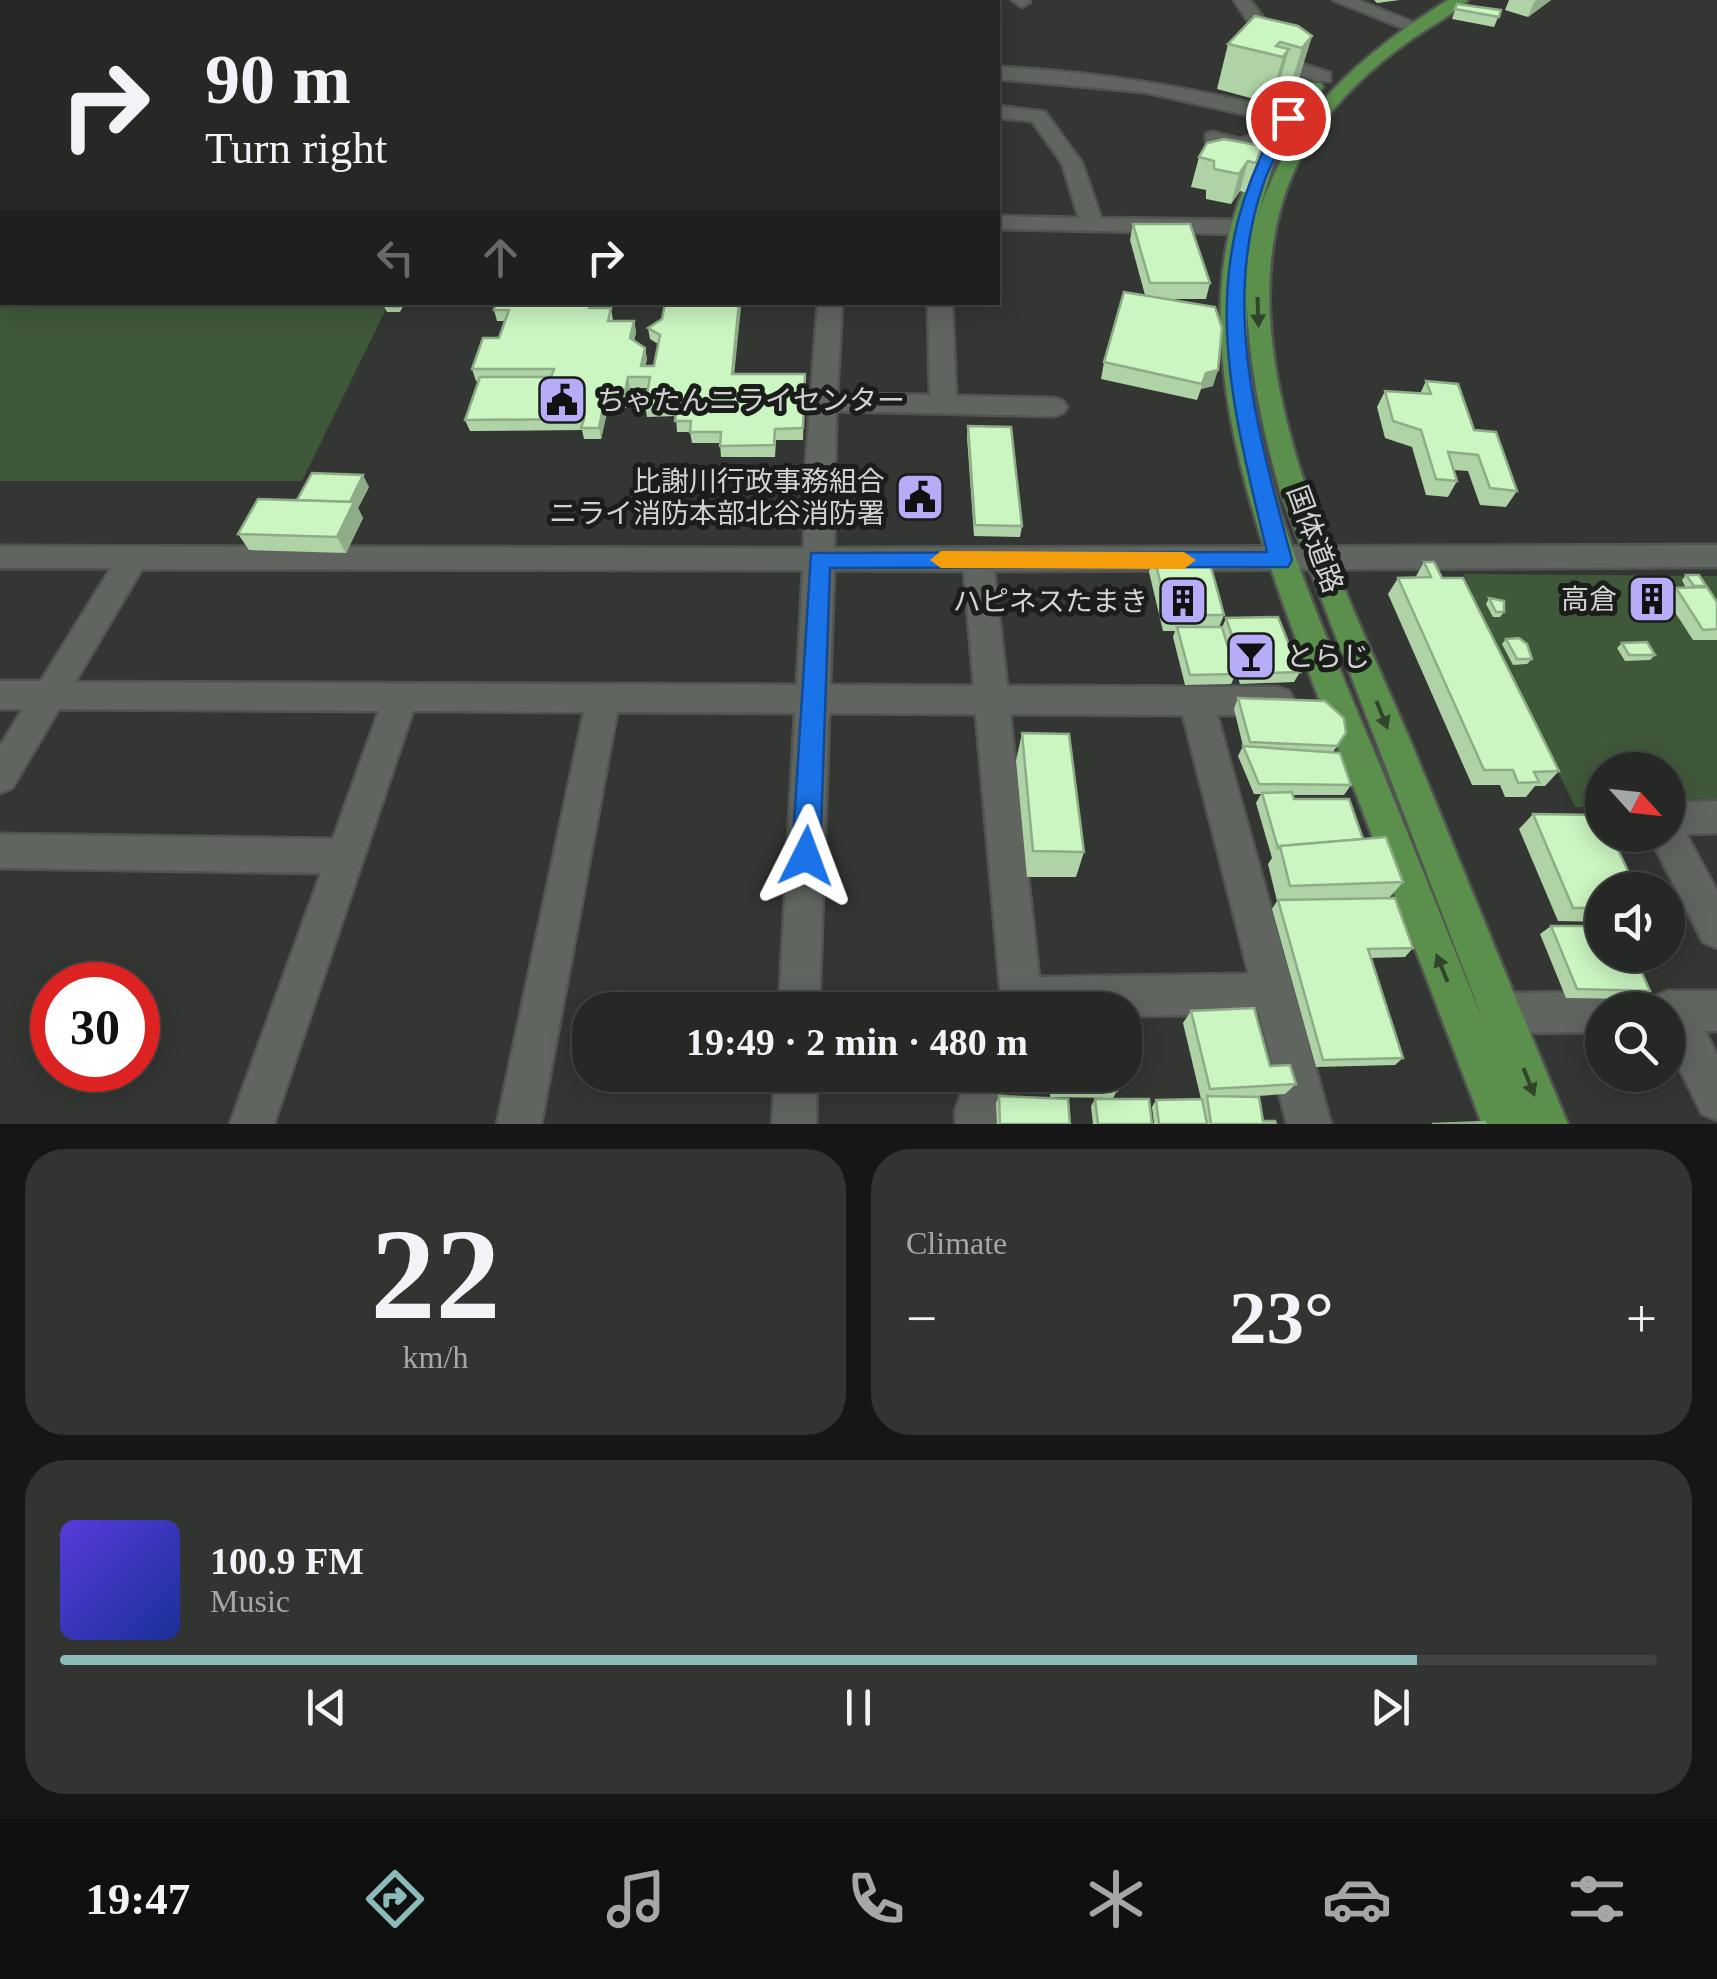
<!DOCTYPE html>
<meta charset="utf-8">
<style>
body{margin:0;font-family:"Times New Roman","Noto Sans JP",serif;background:#323432;color:#f1f3f6;height:100vh;display:flex;flex-direction:column;font-size:38px;white-space:nowrap}
*{box-sizing:border-box;margin:0}
p{font-size:32px;color:#a4a6a7}
.icon{flex:none;width:55px;height:55px;fill:none;stroke:currentColor;stroke-width:2;stroke-linecap:round;stroke-linejoin:round}
.map{position:relative;height:1124px;overflow:hidden}
.panel{display:flex;flex-direction:column;gap:25px;padding:25px;background:#151615;flex:1}
.panel>*{flex:none}
.top-card{position:absolute;left:0px;top:0px;width:1000px;height:305px;box-shadow:0 5px 25px #0003,0 0 0 2px #424443;background:#262826;color:#f1f3f6;overflow:hidden}
.needle{width:65px;rotate:117deg}
.fabs{position:absolute;left:1585px;top:752px;display:grid;gap:20px}
.fabs a{display:grid;place-items:center;width:100px;height:100px;border-radius:50%;background:#262826;box-shadow:0 5px 25px #0003,0 0 0 2px #424443;font-size:50px}
.speed{position:absolute;left:30px;top:962px;display:flex;gap:20px;font-size:50px;font-weight:700;text-align:center}
.speed>*{display:grid;place-content:center;width:130px;height:130px;border-radius:50%;background:#262826;box-shadow:0 5px 25px #0003,0 0 0 2px #424443;line-height:1}
.speed .limit{border:15px solid #d22;background:#fff;color:#111}
.pin{position:absolute;display:grid;place-items:center;width:85px;height:85px;color:#fff;margin:-42px;border:5px solid #fff;border-radius:50%;box-shadow:0 2px 10px #0007}
.me{position:absolute;width:110px;margin:-55px;rotate:3deg;stroke-linejoin:round;filter:drop-shadow(0 0 8px #0008)}
.turn{display:flex;align-items:center;gap:35px;height:210px;padding:0 40px;font-size:45px}
.turn .icon{width:130px;height:130px;stroke-width:2.5}
.turn b{display:block;font-size:70px;line-height:85px}
.lanes{display:flex;align-items:center;height:95px;padding:0 40px;background:#0003;justify-content:center;gap:50px;direction:ltr}
.lanes .off{opacity:.35}
.big{font-size:75px;font-weight:800;line-height:1.1}
.panel .tile{flex:1;display:flex;flex-direction:column;justify-content:center;gap:15px;min-width:0;padding:0 35px;border-radius:40px;background:#323432}
.panel .dial{align-items:center;gap:0}
.dial b{font-size:130px;line-height:1}
.song{display:flex;align-items:center;gap:30px}
.cover{width:120px;height:120px;border-radius:15px;background:linear-gradient(135deg,hsl(250 70% 55%),hsl(230 70% 35%))}
.played{height:10px;border-radius:5px;background:linear-gradient(90deg,#8bbbb9 85%,#424443 85%)}
.keys{display:flex;justify-content:space-around;direction:ltr}
.heat{display:flex;justify-content:space-between;align-items:center;font-size:55px;direction:ltr}
.panel .tiles{flex:1;display:grid;gap:25px;grid-template-columns:1fr 1fr}
.tile:last-child{grid-column:span 2}
.trip{position:absolute;left:572px;top:992px;width:570px;height:100px;border-radius:40px;background:#262826;box-shadow:0 5px 25px #0003,0 0 0 2px #424443;font-weight:800;line-height:100px;text-align:center}
.tabs{display:flex;height:160px;justify-content:space-around;align-items:center;background:#0f100f;color:#a4a6a7}
.tabs .icon{width:70px;height:70px}
.tabs .on{color:#8bbbb9}
.tabs b{font-size:45px;color:#f1f3f6}
.map>svg:first-child{display:block}
.green{fill:#40583a}
.lines{fill:none;stroke-linecap:round;stroke-linejoin:round}
.minor-casing{stroke:#515451;stroke-width:5}
.major-casing{stroke:#515451;stroke-width:5}
.minor{fill:#616560;fill-rule:evenodd}
.major{fill:#5a8f4c;fill-rule:evenodd}
.wall{fill:#afd3a6}
.shaded-wall{fill:#8eac87}
.building{fill:#cbf5c1;stroke:#8eac87;stroke-width:2.5}
.oneway{fill:#31452c}
.route{fill:#1a73e8;stroke:#114b97;stroke-width:2.5}
.slow{fill:#f59e0b}
.labels{text-anchor:middle;dominant-baseline:central;stroke-width:10;stroke-linejoin:round;paint-order:stroke}
.poi-label{font-size:28px;fill:#d1d3d1;stroke:#1b1d1b;text-anchor:end}
.street-label{font-size:28px;fill:#d1d3d1;stroke:#1b1d1b}
</style>
<div class="map">
<svg width="1717" height="1124" viewBox="0 0 1717 1124">
<rect width="100%" height="100%" fill="#333632"/>
<g class="green">
<path d="M0,298L2,302L389,303L302,481H0Z"/>
<path d="M1463,574L1717,576V808H1668V770H1602V807H1575Z"/>
</g>
<g class="lines">
<g class="minor-casing">
<g id="minor">
<rect x="841" y="0" width="16" height="2"/>
<path d="M1012,0H1029L1030,2L1022,7Z"/>
<path d="M1234,0H1250L1267,23L1278,56L1330,73V81H1316L1264,63L1249,23Z"/>
<path d="M1333,0H1357L1425,27L1410,31Z"/>
<path d="M998,67C1099,72 1197,88 1295,114L1298,118L1288,124L1144,92L998,79Z"/>
<path d="M998,106L1045,112L1082,163L1101,218L1243,220L1254,227L1243,234L998,229V216L1079,218L1062,163L1032,121L998,118Z"/>
<path d="M1213,132L1240,139L1250,136L1260,142L1241,151L1206,142V134Z"/>
<rect x="0" y="134" width="2" height="12"/>
<rect x="0" y="188" width="2" height="12"/>
<path d="M2,237V253L0,254V238Z"/>
<path d="M818,302H842L837,394L930,395L928,302H952L956,396L1054,398L1063,401L1067,407L1063,413L1054,416L836,411L834,548L1717,545V567L994,571L1007,686L1277,687L1289,691L1294,701L1289,711L1277,715H1217L1331,1124H1287L1259,1014L1125,1016V1010H1006L1001,997L976,714L829,713L819,1010H779L795,713L617,712L541,1124H497L584,712L413,711L274,1124H230L321,873L0,868V834L333,839L379,711L59,709L12,788L0,793V746L23,709H0V681H41L111,568H0V546L804,548L805,476ZM142,569L803,570L797,685L75,682ZM834,570L964,571L974,686L830,685ZM1010,714L1183,715L1249,974L1039,977Z"/>
<path d="M1717,801V833L1686,834L1717,891V948L1703,942L1649,835H1668V802Z"/>
<path d="M1668,991H1717V1031H1705L1717,1055V1120L1702,1114L1668,1045V1010H1648L1654,997Z"/>
<path d="M1602,992L1616,998L1622,1010H1602V1032L1500,1033L1486,1027L1480,1013L1486,999L1500,993Z"/>
<path d="M775,1075H817L816,1124H772Z"/>
<path d="M969,1075H1011L999,1111L1000,1124H956L955,1111Z"/>
</g>
</g>
<g class="major-casing">
<path id="major" d="M1448,0H1468C1453,15 1430,26 1412,39C1369,69 1329,107 1303,153C1206,330 1343,579 1412,745C1464,871 1515,998 1568,1124H1482C1437,1006 1392,888 1347,770C1289,620 1195,407 1227,244C1240,179 1271,136 1307,83H1321L1323,87L1274,162L1257,219C1287,118 1361,54 1448,0ZM1247,307C1250,371 1263,430 1280,491L1488,1033C1450,939 1413,845 1374,751C1318,616 1242,455 1247,307Z"/>
</g>
<use href="#minor" class="minor"/>
<use href="#major" class="major"/>
</g>
<g class="wall">
<path d="M1374,0H1400L1377,3Z"/>
<path d="M1509,0H1551L1528,17L1505,10Z"/>
<path d="M1457,4L1501,10L1494,27L1452,19Z"/>
<path d="M1312,36L1298,81L1288,93L1277,90L1276,95L1269,103L1217,89L1228,44Z"/>
<path d="M1262,146L1247,193L1240,191L1231,204L1206,199V190L1191,187L1199,157Z"/>
<path d="M1133,224L1210,283L1206,299H1169L1213,386L1201,389L1197,400L1101,379L1104,362L1145,295L1130,240Z"/>
<path d="M596,302L594,308H611L613,321H634L636,332L634,341L645,348L647,359L645,366H654L658,344L650,339L648,328L662,319L678,302H740L734,374L805,385L803,440H776L775,457H721L720,443H692L690,432H677L676,416L647,417L645,405L648,388H630L626,408H608L601,439H584L582,430L470,431L465,420L479,381H476L472,369L499,338L505,321H497L494,310Z"/>
<path d="M404,304L400,312H387L384,306Z"/>
<path d="M1426,381L1474,430L1517,491L1506,507L1480,505L1468,471L1454,470L1457,481L1448,497L1426,495L1412,447L1385,438L1377,407L1385,391L1420,394Z"/>
<path d="M968,426L1022,526L1020,537L974,536L967,437Z"/>
<path d="M369,487L358,508L363,518L346,553L249,550L238,534Z"/>
<path d="M1154,556L1224,615L1219,627L1222,628L1226,618L1300,672L1294,682L1240,684L1226,640L1236,674L1231,684L1185,685L1173,637L1175,631H1163L1149,572Z"/>
<path d="M1424,562L1442,578L1559,771L1545,786H1535L1526,797H1505L1500,785H1472L1388,594L1398,578H1415Z"/>
<path d="M1686,575L1717,602V640H1693L1669,603L1666,607L1647,606L1638,591L1643,585L1668,597L1676,588H1686L1682,580Z"/>
<path d="M1489,598L1504,612L1500,617H1493L1486,604Z"/>
<path d="M1506,639L1532,659L1527,664L1513,665L1502,644Z"/>
<path d="M1622,643L1655,655L1650,660L1625,661L1617,648Z"/>
<path d="M1238,698L1346,733L1333,752L1351,785L1344,795H1293L1294,799L1363,839L1403,882L1389,898L1413,948L1405,957L1370,958L1403,1058L1395,1065L1316,1067L1272,909L1277,901L1268,864L1272,858L1256,803L1261,794H1254L1238,756L1243,746L1234,709Z"/>
<path d="M1022,733L1084,852L1076,877H1027L1016,761Z"/>
<path d="M1533,814L1602,890V922L1558,921L1519,829Z"/>
<path d="M1551,926L1650,991L1638,999L1566,998L1540,934Z"/>
<path d="M1191,1011L1296,1084L1285,1094L1244,1097L1263,1121L1276,1124H1154L1152,1107L1156,1100L1201,1099L1183,1023Z"/>
<path d="M1051,1075H1115L1117,1091L1113,1098L1050,1097Z"/>
<path d="M999,1096L1070,1124H997L996,1103Z"/>
<path d="M1095,1099L1152,1124H1093L1091,1106Z"/>
</g>
<g class="shaded-wall">
<path d="M1537,0H1551L1528,17L1534,2Z"/>
<path d="M1312,36L1298,81L1288,93L1302,48Z"/>
<path d="M1289,49L1276,95L1269,103L1283,57Z"/>
<path d="M1248,161L1240,191L1231,204L1239,174Z"/>
<path d="M739,302L741,308L733,386L732,374Z"/>
<path d="M634,321L636,332L632,350L630,338Z"/>
<path d="M645,348L647,359L643,378L641,366Z"/>
<path d="M1218,370L1213,386L1201,389L1197,400L1206,373Z"/>
<path d="M628,377L630,388L626,408L624,397Z"/>
<path d="M605,397L608,408L601,439L599,428Z"/>
<path d="M363,475L369,487L358,508L363,518L346,553L337,537L349,503Z"/>
</g>
<g class="building">
<path d="M1457,4L1501,10L1499,17L1455,9Z"/>
<path d="M1255,16L1298,26L1312,36L1302,48L1280,42L1276,46L1289,49L1283,57L1228,44Z"/>
<path d="M1224,139L1262,146L1256,163L1248,161L1239,174L1214,169V161L1199,157L1207,143Z"/>
<path d="M1133,224H1190L1210,283H1150Z"/>
<path d="M1124,292L1215,307L1222,328L1218,370L1206,373L1202,384L1104,362Z"/>
<path d="M387,302H400L398,307L384,306Z"/>
<path d="M496,302H590L589,308H611L608,321H634L630,338L645,348L641,366H654L660,335L648,328L662,319L665,304H678V302H739L732,374H805L803,428L775,429L774,445L720,446L721,432H690L691,421H675L677,405H645L650,377H628L624,397H605L599,428H581L584,419L465,420L480,377H551L554,369H472L483,338H499L509,310H494Z"/>
<path d="M1426,381L1458,384L1474,430L1496,432L1517,491L1490,488L1478,455L1448,452L1457,481L1436,479L1421,430L1393,421L1385,391L1431,394Z"/>
<path d="M968,426L1011,427L1022,526L975,525Z"/>
<path d="M312,473L363,475L350,502L297,500Z"/>
<path d="M258,499L354,502L337,537L238,534Z"/>
<path d="M1154,556H1208L1224,615H1168Z"/>
<path d="M1424,562H1434L1442,578H1463L1559,771L1534,772L1539,782L1518,783L1513,770H1484L1398,578L1431,577Z"/>
<path d="M1686,575H1699L1706,586H1694Z"/>
<path d="M1643,585L1662,586L1670,601H1651Z"/>
<path d="M1707,587L1717,602V629L1703,630L1676,588Z"/>
<path d="M1489,598L1504,601V612H1496Z"/>
<path d="M1278,617L1300,672L1245,674L1226,618Z"/>
<path d="M1177,627H1222L1236,674L1190,675Z"/>
<path d="M1519,638L1527,644L1532,659H1517L1506,639Z"/>
<path d="M1647,642L1655,655H1629L1622,643Z"/>
<path d="M1238,698L1325,701L1344,718L1346,733L1337,746L1250,742Z"/>
<path d="M1022,733L1069,734L1084,852L1033,851Z"/>
<path d="M1243,746L1340,753L1351,785L1259,784Z"/>
<path d="M1292,792L1294,799H1349L1363,839L1280,846L1278,848L1262,793Z"/>
<path d="M1533,814L1601,815L1602,835H1611L1637,890H1602V908H1573Z"/>
<path d="M1386,837L1403,882L1290,886L1280,846Z"/>
<path d="M1395,898L1413,948L1368,949L1403,1058L1323,1060L1278,900Z"/>
<path d="M1551,926H1602V955H1634L1650,991L1577,989Z"/>
<path d="M1254,1008L1270,1066L1290,1065L1296,1084L1210,1089L1191,1011Z"/>
<path d="M1054,1075H1115L1117,1091L1054,1090Z"/>
<path d="M999,1096L1068,1099L1070,1124H1000Z"/>
<path d="M1207,1096L1259,1097L1263,1121H1275L1276,1124H1211Z"/>
<path d="M1095,1099H1149L1152,1124H1098Z"/>
<path d="M1202,1099L1207,1124H1159L1156,1100Z"/>
<path d="M1485,1122L1486,1124H1432Z"/>
</g>
<defs><path id="oneway-solid" d="M-6-.8H1V-3.2L6.5 0L1 3.2V.8H-6Z" transform="scale(2.5)"/></defs>
<g class="oneway">
<use href="#oneway-solid" transform="translate(1258 312) rotate(88)"/>
<use href="#oneway-solid" transform="translate(1382 715) rotate(68)"/>
<use href="#oneway-solid" transform="translate(1442 968) rotate(-112)"/>
<use href="#oneway-solid" transform="translate(1529 1082) rotate(68)"/>
</g>
<path class="route" d="M1283,115L1296,118C1286,138 1273,158 1265,179C1219,305 1259,436 1292,560L1288,567L830,568L820,856L816,865L806,869L796,865L792,856L811,553L1267,552C1229,394 1193,264 1283,115Z"/>
<path class="slow" d="M941,551L1184,552L1196,560L1184,569L941,568L930,560Z"/>
<defs>
<g id="civic-square" transform="scale(2.5)"><rect x="-9" y="-9" width="18" height="18" rx="4" fill="#b6acf8" stroke="#1b1d1b"/><path d="M-.6-6.5H3V-4.5H.6V-3L4-1V1h2V6H-6V1h2V-1L-.6-3ZM-1.2 2.5V6h2.4V2.5Z" fill="#111"/></g>
<g id="building-square" transform="scale(2.5)"><rect x="-9" y="-9" width="18" height="18" rx="4" fill="#b6acf8" stroke="#1b1d1b"/><path d="M-4-6H4V6H1V3H-1V6H-4ZM-2.5-4.3h1.7v1.8h-1.7ZM.8-4.3h1.7v1.8H.8ZM-2.5-1h1.7V.8h-1.7ZM.8-1h1.7V.8H.8Z" fill="#111"/></g>
<g id="bar-square" transform="scale(2.5)"><rect x="-9" y="-9" width="18" height="18" rx="4" fill="#b6acf8" stroke="#1b1d1b"/><path d="M-6-5H6L.8 .8V4.5H3.5V6h-7V4.5H-.8V.8Z" fill="#111"/></g>
</defs>
<g fill-rule="evenodd">
<use href="#civic-square" x="562" y="400"/>
<use href="#civic-square" x="920" y="497"/>
<use href="#building-square" x="1652" y="599"/>
<use href="#building-square" x="1183" y="601"/>
<use href="#bar-square" x="1251" y="656"/>
</g>
<g class="labels">
<g class="poi-label">
<text x="597" y="400" text-anchor="start">ちゃたんニライセンター</text>
<text x="885" y="481">比謝川行政事務組合<tspan x="885" dy="32">ニライ消防本部北谷消防署</tspan></text>
<text x="1617" y="599">高倉</text>
<text x="1148" y="601">ハピネスたまき</text>
<text x="1286" y="656" text-anchor="start">とらじ</text>
</g>
<g class="street-label">
<text transform="translate(1315 539) rotate(70)">国体道路</text>
</g>
</g>
</svg>
<div class="fabs">
<a><svg class="needle" viewBox="-14 -14 28 28"><path d="M0-13l5 13h-10z" fill="#e53935"/><path d="M0 13l5-13h-10z" fill="#a4a6a7"/></svg></a>
<a><svg class="icon" aria-label="sound" viewBox="0 0 24 24"><path d="M4 9h4l5-4v14l-5-4H4zM17 9q2 3 0 6"/></svg></a>
<a><svg class="icon" aria-label="search" viewBox="0 0 24 24"><circle cx="10" cy="10" r="6"/><path d="M15 15l6 6"/></svg></a>
</div>
<div class="speed"><div class="limit">30</div></div>
<div class="pin" style="left:1288px;top:118px;background:#d93025"><svg class="icon" aria-label="arrive" viewBox="0 0 24 24"><path d="M6 21V4h12l-3 4 3 4H6"/></svg></div>
<svg class="me" style="left:806px;top:856px" viewBox="-20 -20 40 40"><path d="M0-17L14 15 0 8-14 15z" fill="#1a73e8" stroke="#fff" stroke-width="4"/></svg>
<div class="trip">19:49 · 2 min · 480 m</div>
<div class="top-card">
<div class="turn"><svg class="icon" aria-label="right" viewBox="0 0 24 24"><path d="M7 20v-9h11M14 6l5 5-5 5"/></svg><div><b>90 m</b>Turn right</div></div>
<div class="lanes"><svg class="icon off" aria-label="left" viewBox="0 0 24 24"><path d="M17 20v-9H6M10 6l-5 5 5 5"/></svg><svg class="icon off" aria-label="ahead" viewBox="0 0 24 24"><path d="M12 20V5M6 11l6-6 6 6"/></svg><svg class="icon" aria-label="right" viewBox="0 0 24 24"><path d="M7 20v-9h11M14 6l5 5-5 5"/></svg></div>
</div>
</div>
<section class="panel">
<div class="tiles">
<div class="tile dial"><b>22</b><p>km/h</p></div>
<div class="tile"><p>Climate</p>
<div class="heat"><a>−</a><b class="big">23°</b><a>+</a></div>
</div>
<div class="tile">
<div class="song"><i class="cover"></i><div><b>100.9 FM</b><p>Music</p></div></div>
<div class="played"></div>
<div class="keys"><svg class="icon" aria-label="previous" viewBox="0 0 24 24"><path d="M18 5L8 12l10 7zM5 5v14"/></svg><svg class="icon" aria-label="pause" viewBox="0 0 24 24"><path d="M8 5v14M16 5v14"/></svg><svg class="icon" aria-label="next" viewBox="0 0 24 24"><path d="M6 5l10 7-10 7zM19 5v14"/></svg></div>
</div>
</div>
</section>
<nav class="tabs">
<b>19:47</b>
<svg class="icon on" aria-label="directions" viewBox="0 0 24 24"><path d="M12 3l9 9-9 9-9-9zM9 14v-3h6M13 9l2 2-2 2"/></svg>
<svg class="icon" aria-label="music" viewBox="0 0 24 24"><path d="M9 18V5l10-2v13"/><circle cx="6" cy="18" r="3"/><circle cx="16" cy="16" r="3"/></svg>
<svg class="icon" aria-label="phone" viewBox="0 0 24 24"><path d="M5 4h4l2 5-3 2q2 4 5 5l2-3 5 2v4C11 20 4 13 5 4z"/></svg>
<svg class="icon" aria-label="climate" viewBox="0 0 24 24"><path d="M12 3v18M4 7l16 10M4 17L20 7"/></svg>
<svg class="icon" aria-label="car" viewBox="0 0 24 24"><path d="M5 17H2v-5l4-1 3-4h7l3 4 3 1v5h-3M9 17h6M6 11h13"/><circle cx="7" cy="17" r="2"/><circle cx="17" cy="17" r="2"/></svg>
<svg class="icon" aria-label="filters" viewBox="0 0 24 24"><path d="M4 7h16M4 17h16"/><circle cx="9" cy="7" r="2"/><circle cx="15" cy="17" r="2"/></svg>
</nav>
